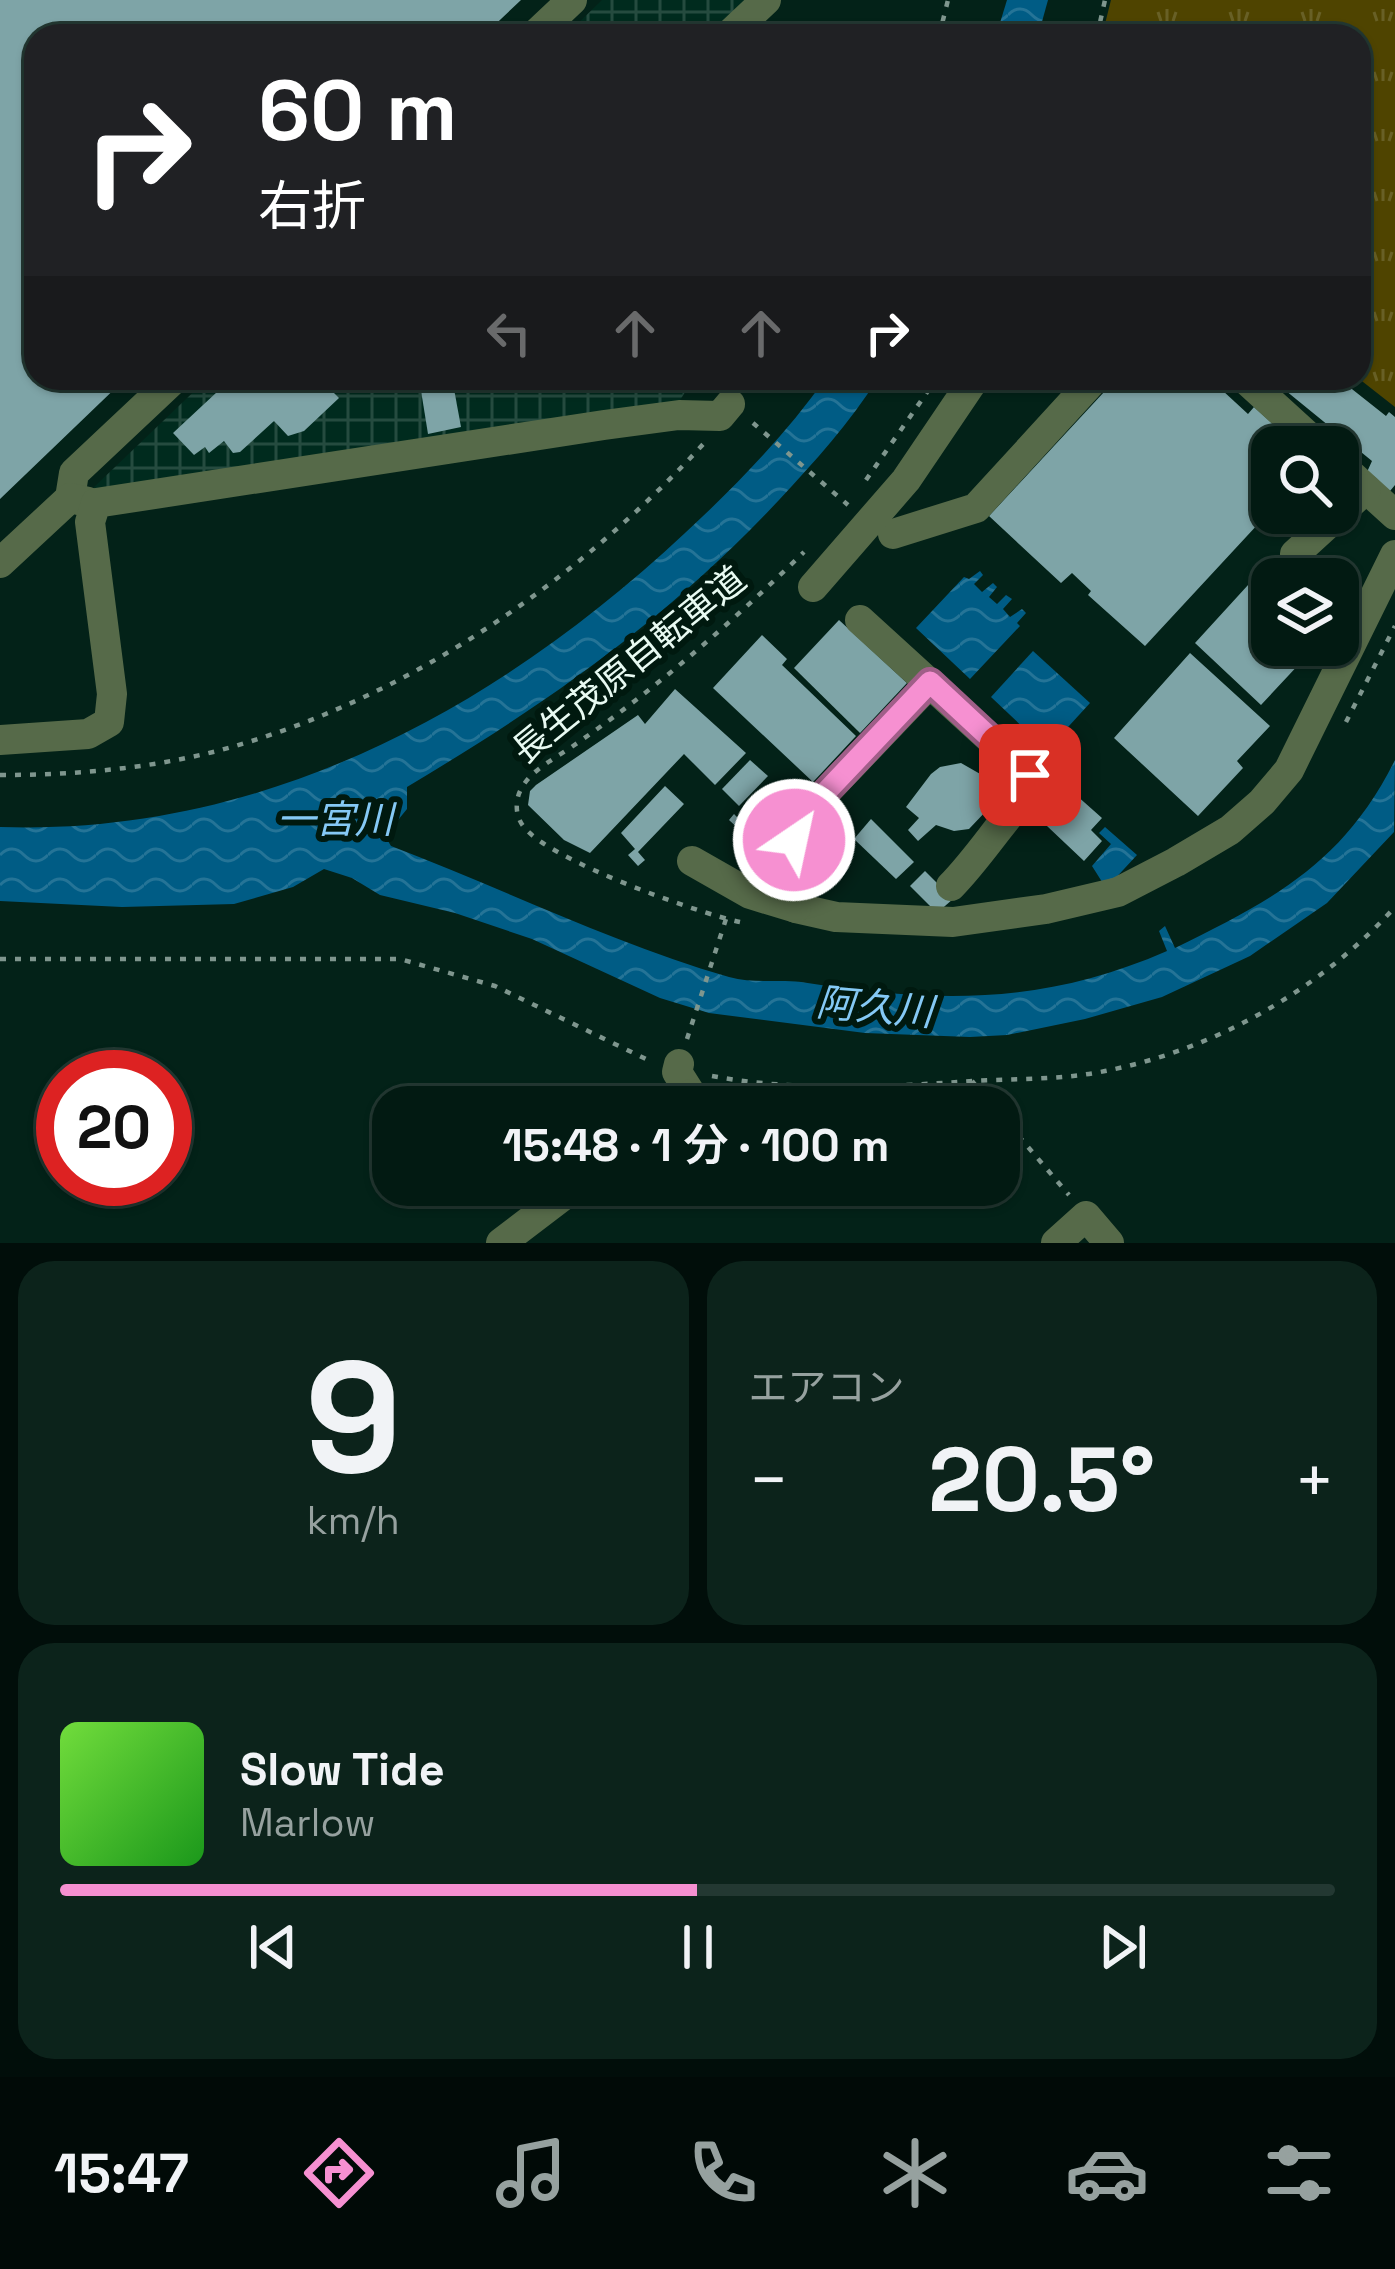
<!DOCTYPE html>
<html lang="ja">
<meta charset="utf-8">
<style>
body{margin:0;font-family:"Space Grotesk","Noto Sans JP",sans-serif;background:#0c231b;color:#f1f3f6;height:100vh;display:flex;flex-direction:column;font-size:45px;white-space:nowrap}
*{box-sizing:border-box;margin:0}
p{font-size:39px;color:#96a19f}
.icon{flex:none;width:66px;height:66px;fill:none;stroke:currentColor;stroke-width:2;stroke-linecap:round;stroke-linejoin:round}
.map{position:relative;height:1243px;overflow:hidden}
.side{display:flex;flex-direction:column;gap:18px;padding:18px;background:#010e0a;flex:1}
.side>*{flex:none}
.banner{position:absolute;left:24px;top:24px;width:1347px;height:366px;border-radius:36px;box-shadow:0 3px 9px #0004,0 0 0 3px #233832;background:#202124;color:#fff;overflow:hidden}
.fabs{position:absolute;left:1251px;top:426px;display:grid;gap:24px}
.fabs a{display:grid;place-items:center;width:108px;height:108px;border-radius:24px;background:#021a12;box-shadow:0 3px 9px #0004,0 0 0 3px #233832;font-size:60px}
.speed{position:absolute;left:36px;top:1050px;display:flex;gap:24px;font-size:60px;font-weight:700;text-align:center}
.speed>*{display:grid;place-content:center;width:156px;height:156px;border-radius:50%;background:#021a12;box-shadow:0 3px 9px #0004,0 0 0 3px #233832;line-height:1}
.speed .limit{border:18px solid #d22;background:#fff;color:#111}
.pin{position:absolute;display:grid;place-items:center;width:102px;height:102px;color:#fff;margin:-51px;border-radius:24px;box-shadow:0 6px 18px #0006}
.me{position:absolute;width:132px;margin:-66px;rotate:34deg;stroke-linejoin:round;filter:drop-shadow(0 0 9px #0008)}
.turn{display:flex;align-items:center;gap:42px;height:252px;padding:0 36px;font-size:54px}
.turn .icon{width:156px;height:156px;stroke-width:2.5}
.turn b{display:block;font-size:84px;line-height:102px}
.lanes{display:flex;align-items:center;height:114px;padding:0 36px;background:#0003;justify-content:center;gap:60px;direction:ltr}
.lanes .off{opacity:.35}
.big{font-size:90px;font-weight:600;line-height:1.1}
.side .widget{flex:1;display:flex;flex-direction:column;justify-content:center;gap:18px;min-width:0;padding:0 42px;border-radius:36px;background:#0c231b}
.side .dial{align-items:center;gap:0}
.dial b{font-size:156px;line-height:1}
.song{display:flex;align-items:center;gap:36px}
.cover{width:144px;height:144px;border-radius:18px;background:linear-gradient(135deg,hsl(100 70% 55%),hsl(120 70% 35%))}
.played{height:12px;border-radius:6px;background:linear-gradient(90deg,#f690d1 50%,#233832 50%)}
.keys{display:flex;justify-content:space-around;direction:ltr}
.heat{display:flex;justify-content:space-between;align-items:center;font-size:66px;direction:ltr}
.side .tiles{flex:1;display:grid;gap:18px;grid-template-columns:1fr 1fr}
.widget:last-child{grid-column:span 2}
.trip{position:absolute;left:372px;top:1086px;width:648px;height:120px;border-radius:36px;background:#021a12;box-shadow:0 3px 9px #0004,0 0 0 3px #233832;font-weight:600;line-height:120px;text-align:center}
.tab-bar{display:flex;height:192px;justify-content:space-around;align-items:center;background:#010a07;color:#96a19f}
.tab-bar .icon{width:84px;height:84px}
.tab-bar .selected{color:#f690d1}
.tab-bar b{font-size:54px;color:#f1f3f6}
.map>svg:first-child{display:block}
.industrial{fill:url(#industrial-grid)}
.park{fill:url(#park-tufts)}
.water{fill:url(#water-waves)}
.building{fill:#7ea4a7}
.lines{fill:none;stroke-linecap:round;stroke-linejoin:round}
.path{stroke:#7f968e;stroke-width:4.5;stroke-dasharray:6 9;stroke-linecap:butt}
.minor{stroke:#566a49;stroke-width:30}
.route-casing{stroke:#a05e88;stroke-width:30}
.route{stroke:#f690d1;stroke-width:21}
.labels{text-anchor:middle;dominant-baseline:central;stroke-width:12;stroke-linejoin:round;paint-order:stroke}
.street-label{font-size:36px;fill:#e8faf2;stroke:#00190f}
.water-label{font-size:39px;font-style:italic;fill:#85c9f5;stroke:#00190f}
</style>
<div class="map">
<svg width="1395" height="1243" viewBox="0 0 1395 1243">
<defs>
<pattern id="industrial-grid" width="8" height="8" patternUnits="userSpaceOnUse" patternTransform="scale(3)"><rect width="8" height="8" fill="#002b1e"/><path d="M0 4h8M4 0v8" fill="none" stroke="#254b3f"/></pattern>
<pattern id="park-tufts" width="24" height="20" patternUnits="userSpaceOnUse" patternTransform="scale(3)"><rect width="24" height="20" fill="#4f4400"/><path d="M3 7l-1-3M5 7V3M7 7l1-3M15 17l-1-3M17 17v-4M19 17l1-3" fill="none" stroke="#686026"/></pattern>
<pattern id="water-waves" width="16" height="10" patternUnits="userSpaceOnUse" patternTransform="scale(3)"><rect width="16" height="10" fill="#005c85"/><path d="M0 5q4-4 8 0t8 0" fill="none" stroke="#257497"/></pattern>
</defs>
<rect width="100%" height="100%" fill="#032218"/>
<g class="industrial">
<path d="M602,0H753L714,36H565Z"/>
<path d="M208,378H694L675,408L91,490Z"/>
</g>
<path class="park" d="M1111,0H1395V407L1358,378L1359,36H1102Z"/>
<g class="water">
<path d="M1007,0H1048L1038,36H996Z"/>
<path d="M826,378H878C850,423 815,461 779,500C665,621 549,702 407,787V809L385,836L391,846C504,889 612,943 729,977C753,984 778,979 801,982C934,1003 1041,1006 1167,951L1159,931L1165,926L1175,948C1274,899 1343,864 1395,760L1394,832L1327,903L1250,956L1162,997L1085,1019L1007,1035L970,1037L865,1033L709,1013L660,998L532,939L455,913L380,895L352,878L324,869L293,887L234,904L122,907L0,901V827C264,836 497,709 685,533C736,486 786,434 826,378Z"/>
<path d="M980,571L983,575L974,584L982,592L993,583L997,587L989,597L997,604L1006,595L1012,599L1003,609L1010,617L1022,609L1026,613L1017,623L1020,626L970,679L916,628L964,577L969,579Z"/>
<path d="M1033,651L1090,703L1047,750L991,697Z"/>
<path d="M1105,827L1137,855L1111,883L1104,885L1092,866L1111,844L1099,833Z"/>
</g>
<g class="building">
<path d="M0,0H521L483,36H36V378H126L0,499Z"/>
<path d="M232,378H319L339,398L304,431L288,436L274,421L240,452L233,453L224,441L209,453L205,447L194,455L173,433Z"/>
<path d="M419,378H452L461,427L428,434Z"/>
<path d="M1117,378H1209L1248,414L1254,407L1298,447H1272V509L1145,646L1088,595L1091,591L1072,573L1061,583L989,516Z"/>
<path d="M1264,378H1338L1386,416L1389,412L1395,417V485L1390,491L1367,472L1372,461L1280,386L1276,389Z"/>
<path d="M1277,561L1299,579H1272V645H1317L1261,705L1195,643L1259,573L1264,577Z"/>
<path d="M839,620L907,683L860,733L794,668Z"/>
<path d="M762,635L787,659L782,665L856,736L813,782L713,688Z"/>
<path d="M1190,653L1270,726L1237,761L1243,768L1198,816L1114,738Z"/>
<path d="M675,689L746,753L715,785L684,754L590,853L564,840L528,805L530,791L536,785L638,715L645,724Z"/>
<path d="M750,760L768,776L739,806L722,789Z"/>
<path d="M961,763L982,775L988,788V809L969,829L954,831L936,825L918,841L908,830L919,818L906,807L931,774L940,767Z"/>
<path d="M1058,779L1102,818L1091,830L1102,841L1084,861L1029,809Z"/>
<path d="M665,786L684,804L638,852L645,860L638,866L628,855L635,849L621,833Z"/>
<path d="M749,808L770,829L755,844L729,820L734,814L739,819Z"/>
<path d="M871,819L914,862L896,879L854,839Z"/>
<path d="M925,871L953,899L937,913L910,886Z"/>
</g>
<g class="lines">
<g class="path">
<path d="M939,36L948,0"/>
<path d="M1097,36L1105,0"/>
<path d="M753,423L848,505"/>
<path d="M866,480L937,378"/>
<path d="M1346,722L1395,626"/>
<path d="M0,775C73,775 146,769 217,751C403,702 578,582 706,441"/>
<path d="M740,922C697,913 549,860 524,827C518,820 516,811 517,802C520,775 553,760 573,746C656,689 731,623 804,552"/>
<path d="M0,959H400L495,986L650,1061"/>
<path d="M687,1039L726,919"/>
<path d="M712,1076C791,1091 879,1087 959,1082C1007,1078 1058,1081 1105,1071C1214,1050 1320,990 1395,907"/>
<path d="M972,1081L994,1107"/>
<path d="M999,1113L1069,1195"/>
</g>
<g class="minor">
<path d="M534,36L572,0"/>
<path d="M728,36L766,0"/>
<path d="M1244,378L1320,447"/>
<path d="M1338,463L1395,515"/>
<path d="M70,498L74,473L175,378"/>
<path d="M893,534L976,508L1095,378"/>
<path d="M1295,554L1366,489"/>
<path d="M0,563L70,498L88,502"/>
<path d="M813,587L906,480L975,378"/>
<path d="M860,620L1030,775L1029,792C999,824 981,855 951,886"/>
<path d="M930,683L805,814L793,840L796,908L836,917L953,922L1046,909L1118,892L1176,862L1230,830L1262,802L1289,770L1395,555"/>
<path d="M0,740L88,734L109,722L112,694L90,522L96,503L604,425L679,415L720,416L730,404"/>
<path d="M692,861L750,894L796,908"/>
<path d="M679,1064L677,1072L691,1094"/>
<path d="M675,1107L691,1094L701,1107"/>
<path d="M501,1243L577,1185"/>
<path d="M1056,1243L1086,1216L1109,1243"/>
</g>
</g>
<g class="lines">
<g class="route-casing">
<path id="route" d="M794,840L805,814L930,682L1030,775"/>
</g>
<use href="#route" class="route"/>
</g>
<g class="labels">
<g class="street-label">
<text transform="translate(629 665) rotate(-39)">長生茂原自転車道</text>
</g>
<g class="water-label">
<text x="335" y="819">一宮川</text>
<text transform="translate(875 1007) rotate(5)">阿久川</text>
</g>
</g>
</svg>
<div class="fabs">
<a><svg class="icon" aria-label="search" viewBox="0 0 24 24"><circle cx="10" cy="10" r="6"/><path d="M15 15l6 6"/></svg></a>
<a><svg class="icon" aria-label="layers" viewBox="0 0 24 24"><path d="M12 4l9 5-9 5-9-5zM3 14l9 5 9-5"/></svg></a>
</div>
<div class="speed"><div class="limit">20</div></div>
<div class="pin" style="left:1030px;top:775px;background:#d93025"><svg class="icon" aria-label="arrive" viewBox="0 0 24 24"><path d="M6 21V4h12l-3 4 3 4H6"/></svg></div>
<svg class="me" style="left:794px;top:840px" viewBox="-20 -20 40 40"><circle r="17" fill="#f690d1" stroke="#fff" stroke-width="3"/><path d="M0-11L8 9 0 5-8 9z" fill="#fff"/></svg>
<div class="trip">15:48 · 1 分 · 100 m</div>
<div class="banner">
<div class="turn"><svg class="icon" aria-label="right" viewBox="0 0 24 24"><path d="M7 20v-9h11M14 6l5 5-5 5"/></svg><div><b>60 m</b>右折</div></div>
<div class="lanes"><svg class="icon off" aria-label="left" viewBox="0 0 24 24"><path d="M17 20v-9H6M10 6l-5 5 5 5"/></svg><svg class="icon off" aria-label="ahead" viewBox="0 0 24 24"><path d="M12 20V5M6 11l6-6 6 6"/></svg><svg class="icon off" aria-label="ahead" viewBox="0 0 24 24"><path d="M12 20V5M6 11l6-6 6 6"/></svg><svg class="icon" aria-label="right" viewBox="0 0 24 24"><path d="M7 20v-9h11M14 6l5 5-5 5"/></svg></div>
</div>
</div>
<section class="side">
<div class="tiles">
<div class="widget dial"><b>9</b><p>km/h</p></div>
<div class="widget"><p>エアコン</p>
<div class="heat"><a>−</a><b class="big">20.5°</b><a>+</a></div>
</div>
<div class="widget">
<div class="song"><i class="cover"></i><div><b>Slow Tide</b><p>Marlow</p></div></div>
<div class="played"></div>
<div class="keys"><svg class="icon" aria-label="previous" viewBox="0 0 24 24"><path d="M18 5L8 12l10 7zM5 5v14"/></svg><svg class="icon" aria-label="pause" viewBox="0 0 24 24"><path d="M8 5v14M16 5v14"/></svg><svg class="icon" aria-label="next" viewBox="0 0 24 24"><path d="M6 5l10 7-10 7zM19 5v14"/></svg></div>
</div>
</div>
</section>
<nav class="tab-bar">
<b>15:47</b>
<svg class="icon selected" aria-label="directions" viewBox="0 0 24 24"><path d="M12 3l9 9-9 9-9-9zM9 14v-3h6M13 9l2 2-2 2"/></svg>
<svg class="icon" aria-label="music" viewBox="0 0 24 24"><path d="M9 18V5l10-2v13"/><circle cx="6" cy="18" r="3"/><circle cx="16" cy="16" r="3"/></svg>
<svg class="icon" aria-label="phone" viewBox="0 0 24 24"><path d="M5 4h4l2 5-3 2q2 4 5 5l2-3 5 2v4C11 20 4 13 5 4z"/></svg>
<svg class="icon" aria-label="climate" viewBox="0 0 24 24"><path d="M12 3v18M4 7l16 10M4 17L20 7"/></svg>
<svg class="icon" aria-label="car" viewBox="0 0 24 24"><path d="M5 17H2v-5l4-1 3-4h7l3 4 3 1v5h-3M9 17h6M6 11h13"/><circle cx="7" cy="17" r="2"/><circle cx="17" cy="17" r="2"/></svg>
<svg class="icon" aria-label="filters" viewBox="0 0 24 24"><path d="M4 7h16M4 17h16"/><circle cx="9" cy="7" r="2"/><circle cx="15" cy="17" r="2"/></svg>
</nav>
